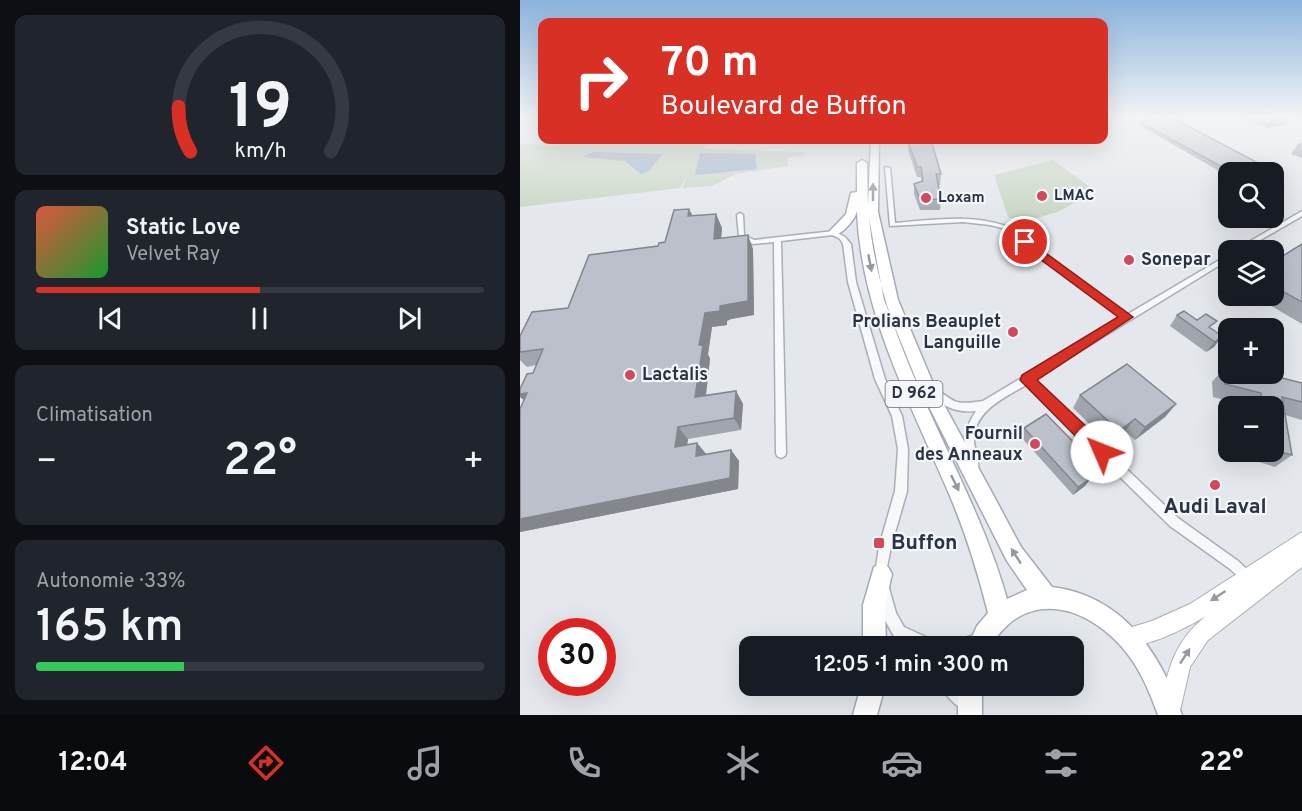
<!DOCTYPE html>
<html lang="fr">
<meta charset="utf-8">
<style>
body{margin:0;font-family:Overpass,sans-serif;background:#20242c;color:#f1f3f6;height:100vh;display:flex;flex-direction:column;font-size:22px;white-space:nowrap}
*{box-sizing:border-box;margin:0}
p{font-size:20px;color:#9ea1a6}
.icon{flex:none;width:33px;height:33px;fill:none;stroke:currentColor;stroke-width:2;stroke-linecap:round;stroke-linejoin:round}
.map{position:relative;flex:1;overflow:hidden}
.drawer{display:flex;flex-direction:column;gap:15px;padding:15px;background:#0d0f14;width:520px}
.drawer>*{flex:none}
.banner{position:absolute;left:18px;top:18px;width:570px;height:126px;border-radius:12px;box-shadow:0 6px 24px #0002;background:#d93025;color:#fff;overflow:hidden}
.controls{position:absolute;left:698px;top:162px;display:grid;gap:12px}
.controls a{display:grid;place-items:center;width:66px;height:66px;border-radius:12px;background:#171b24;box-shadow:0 6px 24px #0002;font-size:30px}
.speed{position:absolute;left:18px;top:618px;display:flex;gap:12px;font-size:30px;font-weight:700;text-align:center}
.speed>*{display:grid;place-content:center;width:78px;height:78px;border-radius:50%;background:#171b24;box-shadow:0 6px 24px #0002;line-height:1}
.speed .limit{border:9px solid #d22;background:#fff;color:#111}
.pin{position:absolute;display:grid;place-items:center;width:51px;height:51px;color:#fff;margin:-26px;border:3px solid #fff;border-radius:50%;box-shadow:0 2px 6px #0007}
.me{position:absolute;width:66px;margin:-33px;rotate:314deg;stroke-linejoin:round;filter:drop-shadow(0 0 4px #0008)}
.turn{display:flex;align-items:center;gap:21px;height:126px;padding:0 24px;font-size:27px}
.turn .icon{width:78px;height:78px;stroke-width:2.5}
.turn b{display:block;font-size:42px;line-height:51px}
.big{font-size:45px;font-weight:600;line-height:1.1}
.drawer .tile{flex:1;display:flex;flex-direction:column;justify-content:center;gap:9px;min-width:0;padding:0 21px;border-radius:12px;background:#20242c}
.drawer .dial{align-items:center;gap:0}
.dial svg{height:156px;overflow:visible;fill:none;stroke:#363941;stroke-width:7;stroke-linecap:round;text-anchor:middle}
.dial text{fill:#f1f3f6;stroke:none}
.song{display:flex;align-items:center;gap:18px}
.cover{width:72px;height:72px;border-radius:9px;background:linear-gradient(135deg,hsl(10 70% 55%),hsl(130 70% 35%))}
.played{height:6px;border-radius:3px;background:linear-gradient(90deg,#d93025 50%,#363941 50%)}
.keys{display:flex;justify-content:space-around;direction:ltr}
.heat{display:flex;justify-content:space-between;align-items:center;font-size:33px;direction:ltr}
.charge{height:9px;border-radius:4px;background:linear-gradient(90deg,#34c759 33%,#363941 0)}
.trip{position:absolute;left:219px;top:636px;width:345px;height:60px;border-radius:12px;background:#171b24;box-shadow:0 6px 24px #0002;font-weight:600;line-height:60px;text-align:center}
.tab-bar{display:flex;height:96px;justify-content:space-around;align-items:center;background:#090b0e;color:#9ea1a6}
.tab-bar .icon{width:42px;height:42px}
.tab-bar .on{color:#d93025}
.tab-bar b{font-size:27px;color:#f1f3f6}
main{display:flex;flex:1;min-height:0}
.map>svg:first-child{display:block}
.green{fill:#c9d6c5}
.water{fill:#9fb4cc}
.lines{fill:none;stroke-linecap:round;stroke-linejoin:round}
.street-casing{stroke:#a9aeb7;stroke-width:3}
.secondary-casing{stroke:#a9aeb7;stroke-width:2}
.primary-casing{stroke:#a3abb8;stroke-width:3}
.street{fill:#f7f8fa;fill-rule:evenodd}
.secondary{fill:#fff;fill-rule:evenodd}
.primary{fill:#fff;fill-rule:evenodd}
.wall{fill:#a1a5ae}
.shaded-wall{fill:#83868d}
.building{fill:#bbc0ca;stroke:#83868d;stroke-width:1.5}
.oneway{fill:#959aa2}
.route{fill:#d93025;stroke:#8d1f18;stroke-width:1.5}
.poi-dot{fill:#d1495b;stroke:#f4f6f9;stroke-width:2}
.labels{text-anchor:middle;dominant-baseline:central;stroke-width:4.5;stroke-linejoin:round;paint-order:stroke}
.far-poi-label{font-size:15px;font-weight:bold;fill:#2b3445;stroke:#f4f6f9;text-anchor:start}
.shield{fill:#f4f6f9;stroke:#676e7b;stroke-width:1.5}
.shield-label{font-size:16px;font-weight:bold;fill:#2b3445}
.poi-label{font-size:18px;font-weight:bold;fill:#2b3445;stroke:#f4f6f9;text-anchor:start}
.near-poi-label{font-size:21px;font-weight:bold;fill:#2b3445;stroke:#f4f6f9}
</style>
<main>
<section class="drawer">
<div class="tile dial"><svg viewBox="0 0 100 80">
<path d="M14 69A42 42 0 1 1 86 69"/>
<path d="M14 69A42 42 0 0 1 8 46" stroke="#d93025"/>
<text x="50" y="56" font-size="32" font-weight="700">19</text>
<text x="50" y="72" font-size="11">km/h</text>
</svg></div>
<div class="tile">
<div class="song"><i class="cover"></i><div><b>Static Love</b><p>Velvet Ray</p></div></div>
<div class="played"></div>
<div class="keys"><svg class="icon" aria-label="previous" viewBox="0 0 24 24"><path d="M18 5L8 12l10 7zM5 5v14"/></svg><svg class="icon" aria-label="pause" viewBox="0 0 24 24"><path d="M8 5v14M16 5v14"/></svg><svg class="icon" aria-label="next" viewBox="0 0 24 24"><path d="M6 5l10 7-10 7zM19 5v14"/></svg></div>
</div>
<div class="tile"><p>Climatisation</p>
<div class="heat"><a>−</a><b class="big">22°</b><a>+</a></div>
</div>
<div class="tile"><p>Autonomie · 33%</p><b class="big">165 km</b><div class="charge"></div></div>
</section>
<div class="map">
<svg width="782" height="715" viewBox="0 0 782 715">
<rect width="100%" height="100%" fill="#e4e7ec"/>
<g class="green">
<path d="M44,140H189L183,149L285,152L284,156L267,157L268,166L216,174L192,186L162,188L170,170L160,188L0,207V144L37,145Z"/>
<path d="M533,160L575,191L540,211L501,223L488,217L474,175Z"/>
</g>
<g class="water">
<path d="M73,152L143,154L129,171L121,174L105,161L62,157Z"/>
<path d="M180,153L235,154L237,169L175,175Z"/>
</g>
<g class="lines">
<g class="street-casing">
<g id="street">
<path d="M778,117H782V119Z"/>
<path d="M365,167L370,168L375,223C413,220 449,214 486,226L608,314L708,255V260L513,380L658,518L718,561L731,573L733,577L731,581L727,583L723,581L710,569L650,526L506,385C484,398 454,411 454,440C454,450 460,459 458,468L454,469L450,468C441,444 443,431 456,411C437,413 424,407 410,395L408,392L410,389C420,388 427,399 437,402C445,404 455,402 463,401L602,318L482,228L470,225L443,222L370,226Z"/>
<path d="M782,211V216L723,250H715Z"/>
<path d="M220,213L223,215L224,235L234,240L314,231L325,237L331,244L336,282L365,379L382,416L388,449L387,491L371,547L365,577L361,579L357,577L355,573L359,547L375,491L378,449L372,416L355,379L328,282L323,244L320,239L313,235L261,241L266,453L265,456L261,458L257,456L256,453L254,242L233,244L219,237L217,215Z"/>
<path d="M364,587L369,588L376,613L384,627L408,638L422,639L427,641L429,646H381C372,634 353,604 359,588Z"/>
<path d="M460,633L465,635L467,640L465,645L461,646H434L436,641Z"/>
<path d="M421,686H438L450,698L452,703L450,708L445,710C436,707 425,695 421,686Z"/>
</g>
</g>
<g class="secondary-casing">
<path id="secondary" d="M782,532V567L688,640L670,667L659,715H641L639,710C648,671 653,642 686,616C668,627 621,652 602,644L599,637L602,630L632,621L670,604Z"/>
</g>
<g class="primary-casing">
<g id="primary">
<path d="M351,140H359L358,212L378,300L415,388L478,504L501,547L532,587C603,596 640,652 662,715H638C629,690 619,666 601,646C562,603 504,590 471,646H448L457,626L468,613C458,573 446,534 430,496C391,404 341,313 337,211C335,220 323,233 314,236L308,233L326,214L331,193L337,192V163L342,160L347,163L348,205ZM349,218L364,300L400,389L487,561L507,590L487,599C450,468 362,355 349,218Z"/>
<path d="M361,563L368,567L372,574L365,605L366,646H343V605L354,567Z"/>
<path d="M341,686H365L357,715H333Z"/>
<rect x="438" y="686" width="24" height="29"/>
</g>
</g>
<use href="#street" class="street"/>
<use href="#secondary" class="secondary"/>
<use href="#primary" class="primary"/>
</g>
<g class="wall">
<path d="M721,117H769L765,124L747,128Z"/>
<path d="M620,122L753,171L752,172H708V176L619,125Z"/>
<path d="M388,140L421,174L420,185H418L421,199L420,210H400L394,194V184L401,181V177H397L388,150Z"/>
<path d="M782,142V158L771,154L778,144Z"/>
<path d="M169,209L173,216L196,214L202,228L201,238L233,249L234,315L211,319L207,321V325L192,327L188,354L190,359L186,395L216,391L223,404L221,430L168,439L167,445L177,443L186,454L211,450L219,461L218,489L0,532V409L4,400L0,397V389L13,373L16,365L7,367L0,360V336L48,308L145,242Z"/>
<path d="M782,244V324L734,296H753V262Z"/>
<path d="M657,315L677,320L702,336L694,347L686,352L650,326Z"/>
<path d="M704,368L751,379L754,376L782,383V420L765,415L772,455L755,467L733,460L732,452H753V406H727L693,397L692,382Z"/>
<path d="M560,395L656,404L645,417L615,440L605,431L589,443L553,408Z"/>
<path d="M504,428L567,456L562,464L559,466L571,478L565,486L553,495L501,437Z"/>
</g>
<g class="shaded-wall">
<path d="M753,117H769L765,124L747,128Z"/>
<path d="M169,209L176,223L168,216Z"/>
<path d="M196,214L202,228L200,253L194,239Z"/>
<path d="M228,235L233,249L234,315L211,319L207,321V325L192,327L188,354L190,359L184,410L175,397L179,345L185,313L200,306Z"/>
<path d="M702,336L694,347L686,352L695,342Z"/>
<path d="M216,391L223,404L221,430L214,418Z"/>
<path d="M7,393L14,408L0,397V394Z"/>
<path d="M656,404L645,417L615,440L625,427Z"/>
<path d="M615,419L605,431L589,443L599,431Z"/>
<path d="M158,427L168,439L165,459L155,447Z"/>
<path d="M177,443L187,455L176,456Z"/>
<path d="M211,450L219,461L218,489L0,532V519Z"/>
<path d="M567,456L562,464L551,471L557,463Z"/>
<path d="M571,478L565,486L553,495L558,487Z"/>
</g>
<g class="building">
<path d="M642,117H651L753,171L747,172H711L620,122Z"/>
<path d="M388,140H411L421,174H416L421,199L400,200L394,184L403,181L401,167H397Z"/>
<path d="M169,209L168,216L196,214L194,239L228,235V301L205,305L200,306V311L185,313L179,345H183L175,397L216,391L214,418L158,427L155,447L177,443L176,456L211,450L210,478L0,519V409L7,393L0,394V389L7,374L13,373L23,349L0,352V336L12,312L48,308L69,255L138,246L139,243L145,242L154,210Z"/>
<path d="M782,244V302L753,286V262Z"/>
<path d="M664,311L677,320L686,314L697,321L689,327L702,336L695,342L657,315Z"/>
<path d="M607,364L656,404L625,427L615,419L599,431L560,395Z"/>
<path d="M704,368L708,369V374H728L754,380V376L782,383V402L762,397L772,455L753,450V406H743L741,393L705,384Z"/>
<path d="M526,414L567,456L557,463L571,478L558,487L504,428Z"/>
</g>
<defs><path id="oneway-solid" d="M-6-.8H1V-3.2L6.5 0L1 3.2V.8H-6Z" transform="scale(1.5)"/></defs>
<g class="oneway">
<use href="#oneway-solid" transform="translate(353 192) rotate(-90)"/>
<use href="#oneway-solid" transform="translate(350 263) rotate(79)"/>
<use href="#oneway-solid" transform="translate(435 483) rotate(64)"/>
<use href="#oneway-solid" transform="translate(496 556) rotate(-123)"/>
<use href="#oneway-solid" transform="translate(698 596) rotate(147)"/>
<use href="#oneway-solid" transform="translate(665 656) rotate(-57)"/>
</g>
<linearGradient id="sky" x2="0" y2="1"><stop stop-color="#8bb4dd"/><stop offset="0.54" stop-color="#f3f4f6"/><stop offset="1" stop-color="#f3f4f6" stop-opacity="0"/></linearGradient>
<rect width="782" height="217" fill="url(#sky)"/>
<path class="route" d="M501,240H508L613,317L517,380L588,447L590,452L588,457L582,460L576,457L500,380L502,375L598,317L501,245Z"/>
<g class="poi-dot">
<circle cx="522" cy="196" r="6"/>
<circle cx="406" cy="198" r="6"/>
<circle cx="609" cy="260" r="6"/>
<circle cx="493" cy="332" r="6"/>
<circle cx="110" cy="375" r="6"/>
<circle cx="515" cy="444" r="6"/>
<circle cx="695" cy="485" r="6"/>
<rect x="353" y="537" width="12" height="12" rx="3"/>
</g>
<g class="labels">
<g class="far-poi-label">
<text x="534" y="196">LMAC</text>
<text x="418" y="198">Loxam</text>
</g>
<rect class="shield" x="365.5" y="381" width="57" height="26" rx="4.5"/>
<g class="shield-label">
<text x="394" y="394">D 962</text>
</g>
<g class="poi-label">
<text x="621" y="260">Sonepar</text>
<text x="481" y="322" text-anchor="end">Prolians Beauplet<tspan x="481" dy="21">Languille</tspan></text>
<text x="122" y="375">Lactalis</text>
<text x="503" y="434" text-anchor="end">Fournil<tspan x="503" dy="21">des Anneaux</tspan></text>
</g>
<g class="near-poi-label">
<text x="695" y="507">Audi Laval</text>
<text x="371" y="543" text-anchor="start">Buffon</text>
</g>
</g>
</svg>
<div class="controls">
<a><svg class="icon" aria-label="search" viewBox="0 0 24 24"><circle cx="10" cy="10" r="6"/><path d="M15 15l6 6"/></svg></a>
<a><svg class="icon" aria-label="layers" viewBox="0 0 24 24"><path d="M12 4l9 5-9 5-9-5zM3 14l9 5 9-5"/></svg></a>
<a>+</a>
<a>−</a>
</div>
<div class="speed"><div class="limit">30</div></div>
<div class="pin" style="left:505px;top:242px;background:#d93025"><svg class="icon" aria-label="arrive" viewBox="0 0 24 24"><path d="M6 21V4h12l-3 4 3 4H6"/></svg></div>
<svg class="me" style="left:582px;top:452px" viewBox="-20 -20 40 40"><circle r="19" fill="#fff"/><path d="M0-13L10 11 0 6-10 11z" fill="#d93025"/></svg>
<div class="trip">12:05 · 1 min · 300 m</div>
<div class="banner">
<div class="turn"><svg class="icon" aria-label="right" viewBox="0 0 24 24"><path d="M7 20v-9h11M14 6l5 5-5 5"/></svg><div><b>70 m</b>Boulevard de Buffon</div></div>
</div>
</div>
</main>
<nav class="tab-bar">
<b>12:04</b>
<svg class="icon on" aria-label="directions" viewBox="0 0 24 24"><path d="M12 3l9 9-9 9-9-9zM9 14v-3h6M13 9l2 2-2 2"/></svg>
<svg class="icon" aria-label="music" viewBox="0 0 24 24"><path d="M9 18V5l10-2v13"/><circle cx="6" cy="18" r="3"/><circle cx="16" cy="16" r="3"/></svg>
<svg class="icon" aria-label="phone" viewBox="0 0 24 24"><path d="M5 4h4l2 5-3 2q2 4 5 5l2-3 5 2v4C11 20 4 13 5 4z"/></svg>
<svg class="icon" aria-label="climate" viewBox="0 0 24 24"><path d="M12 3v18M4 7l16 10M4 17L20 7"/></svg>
<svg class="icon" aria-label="car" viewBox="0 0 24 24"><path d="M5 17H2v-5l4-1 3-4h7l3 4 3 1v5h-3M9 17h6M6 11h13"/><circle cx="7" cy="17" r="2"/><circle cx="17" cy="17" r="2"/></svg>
<svg class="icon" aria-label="filters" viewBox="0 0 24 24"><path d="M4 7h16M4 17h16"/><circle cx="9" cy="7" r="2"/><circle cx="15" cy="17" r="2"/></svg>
<b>22°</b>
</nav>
